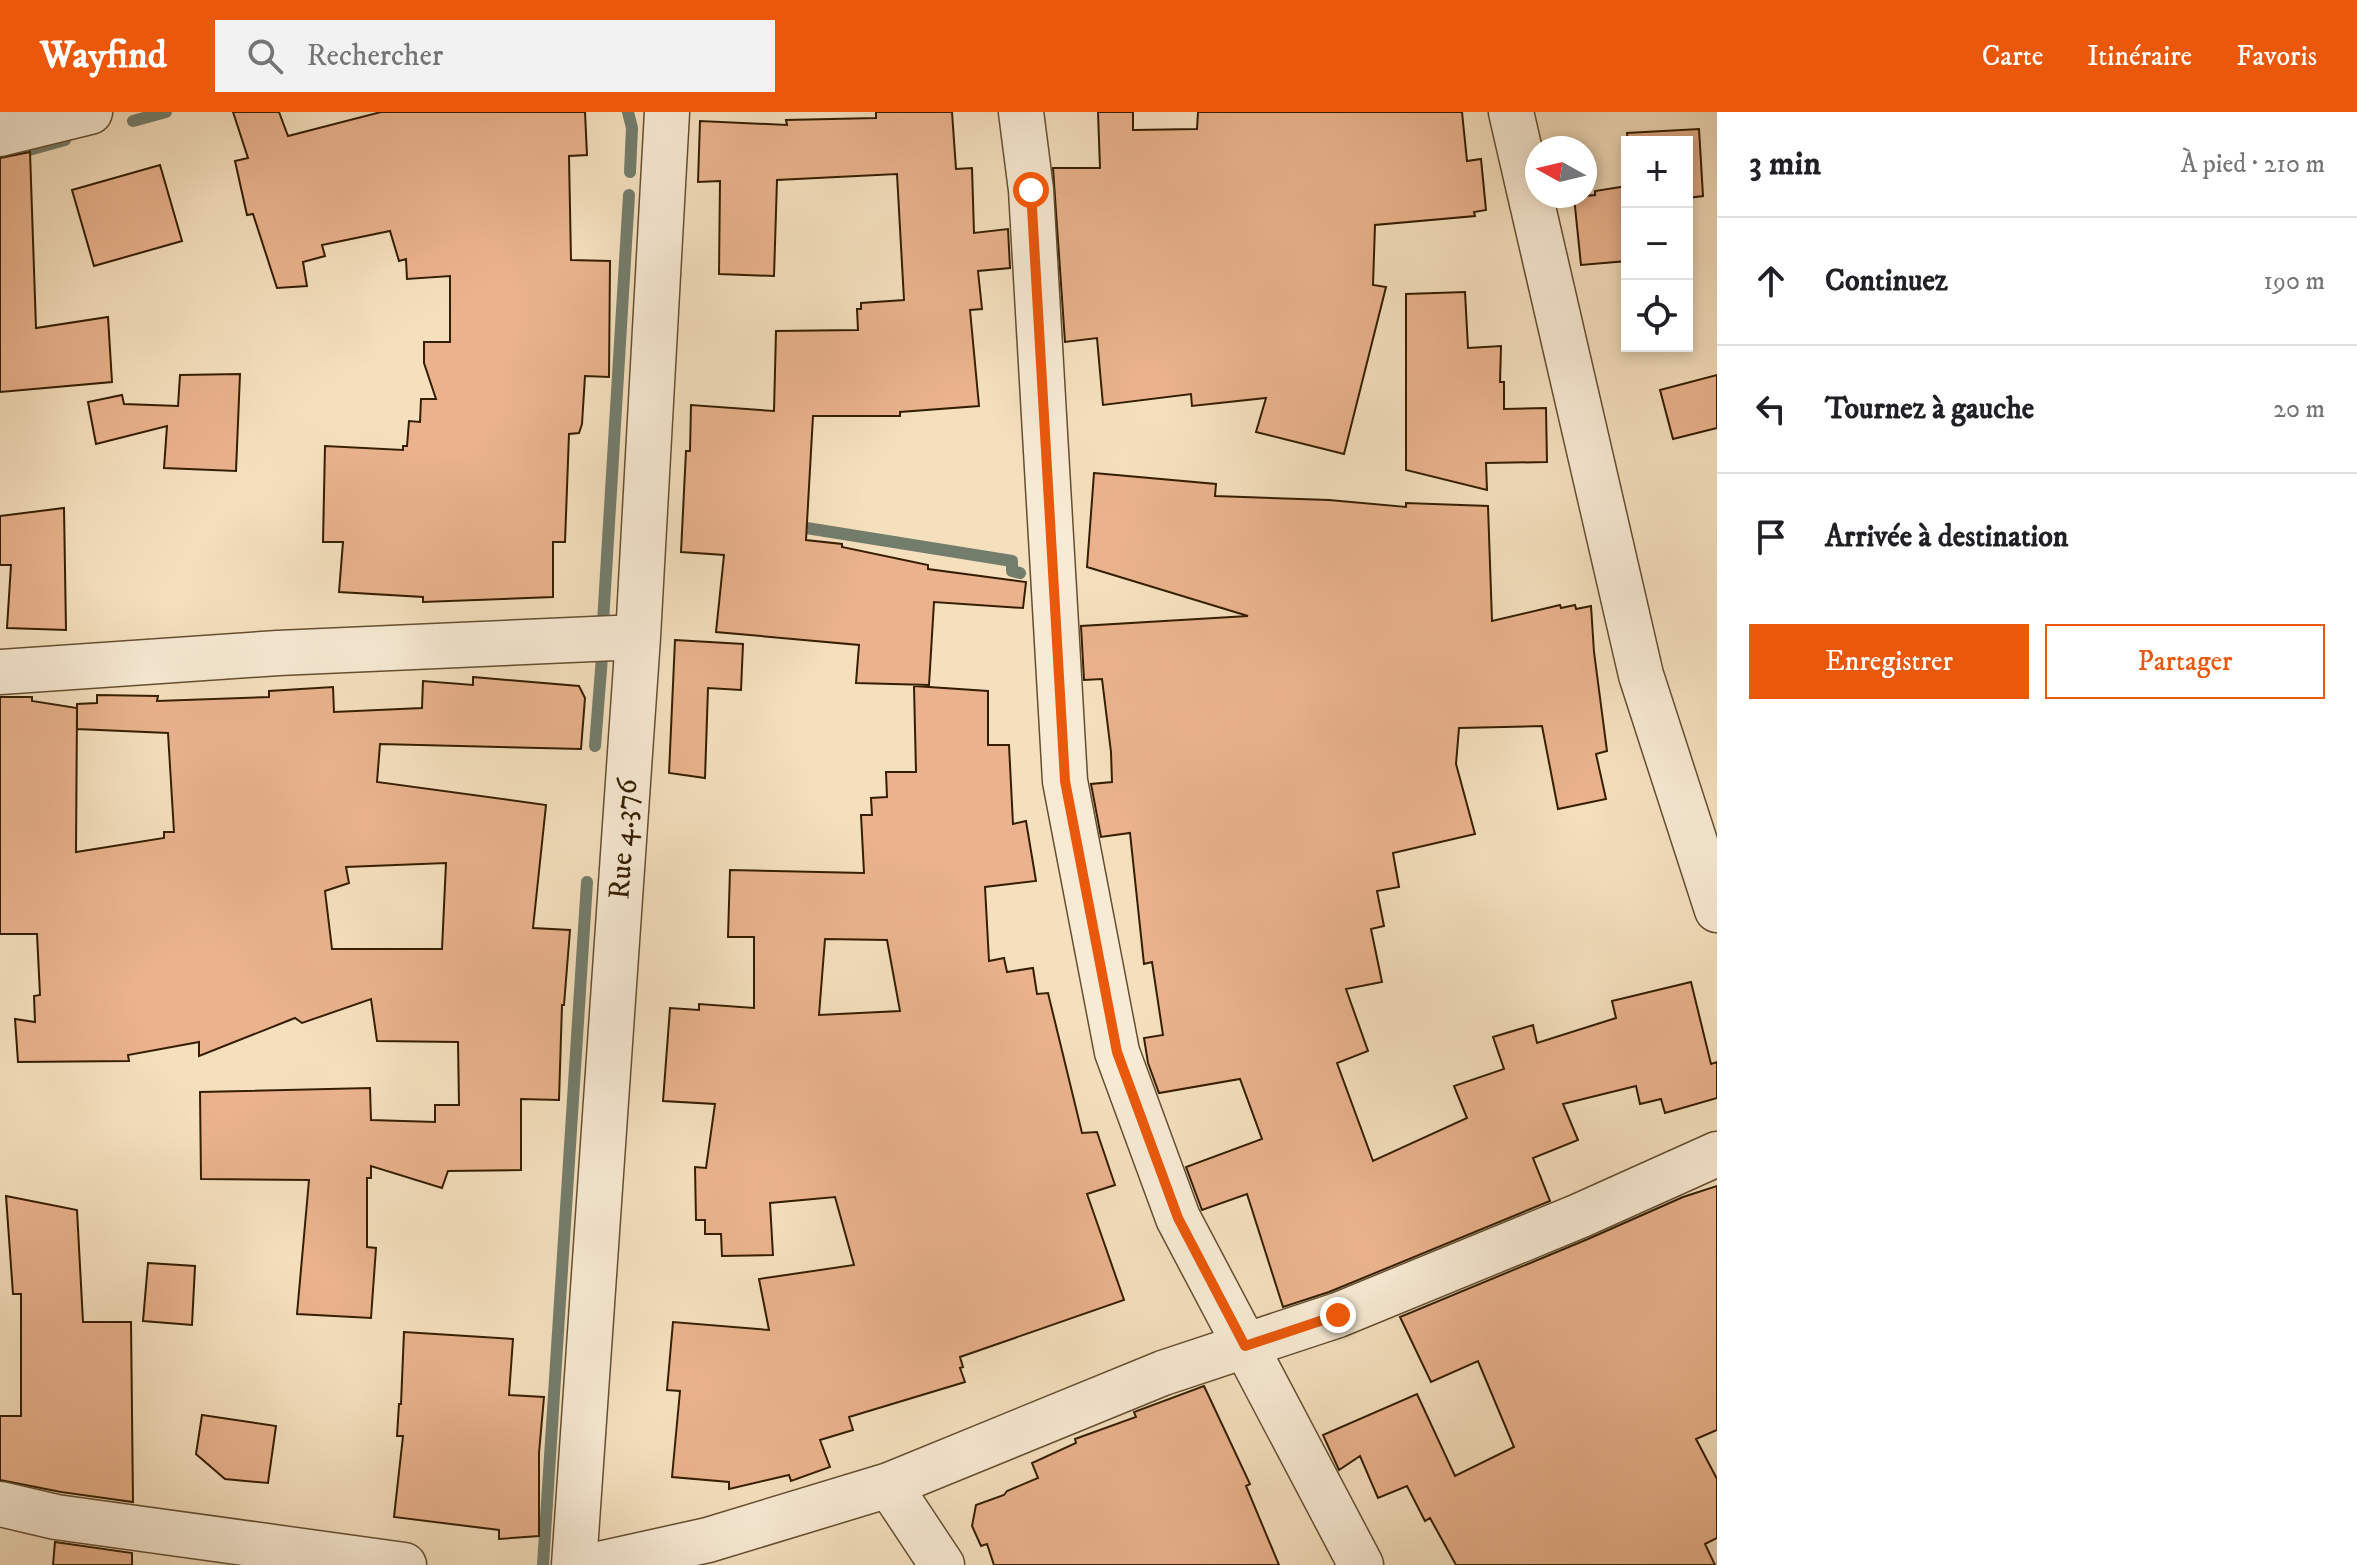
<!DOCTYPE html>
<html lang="fr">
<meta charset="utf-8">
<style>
:root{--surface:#fff;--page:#f2f2f2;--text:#202124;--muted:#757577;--line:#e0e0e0;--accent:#ea580c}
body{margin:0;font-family:"IM FELL DW Pica",serif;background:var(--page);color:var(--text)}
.controls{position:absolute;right:24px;top:24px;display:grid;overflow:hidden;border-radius:0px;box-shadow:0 4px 12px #0003}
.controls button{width:72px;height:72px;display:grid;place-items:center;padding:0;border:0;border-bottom:2px solid var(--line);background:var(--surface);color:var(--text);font:40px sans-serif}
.compass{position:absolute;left:1525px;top:24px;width:72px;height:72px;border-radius:50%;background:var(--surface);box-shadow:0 4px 12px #0003;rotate:278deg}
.stop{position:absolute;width:24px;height:24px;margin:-18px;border:6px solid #ea580c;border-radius:50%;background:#fff}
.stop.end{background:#ea580c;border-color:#fff;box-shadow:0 2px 8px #0008}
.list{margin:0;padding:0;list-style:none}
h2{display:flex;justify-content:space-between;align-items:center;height:104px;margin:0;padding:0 32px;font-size:34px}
h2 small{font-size:26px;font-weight:400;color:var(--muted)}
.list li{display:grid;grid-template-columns:52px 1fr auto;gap:24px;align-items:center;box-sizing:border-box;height:128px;padding:0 32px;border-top:2px solid var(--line)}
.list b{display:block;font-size:30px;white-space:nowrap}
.list em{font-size:26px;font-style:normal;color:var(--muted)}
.actions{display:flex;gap:16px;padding:24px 32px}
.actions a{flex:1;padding:18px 0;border:2px solid var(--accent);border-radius:0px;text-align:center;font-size:28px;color:var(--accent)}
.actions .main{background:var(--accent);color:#fff}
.icon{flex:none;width:44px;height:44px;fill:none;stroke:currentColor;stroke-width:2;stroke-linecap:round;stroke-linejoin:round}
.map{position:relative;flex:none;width:1717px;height:1453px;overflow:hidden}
header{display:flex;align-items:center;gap:48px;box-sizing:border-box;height:112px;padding:0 40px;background:var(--accent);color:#fff}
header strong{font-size:38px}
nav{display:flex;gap:44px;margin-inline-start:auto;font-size:28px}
.search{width:560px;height:72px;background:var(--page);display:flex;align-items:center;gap:20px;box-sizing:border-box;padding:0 28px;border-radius:0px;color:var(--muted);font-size:30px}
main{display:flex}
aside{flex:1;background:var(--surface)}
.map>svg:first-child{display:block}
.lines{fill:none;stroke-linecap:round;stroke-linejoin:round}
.stream{stroke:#737d6c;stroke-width:12}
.building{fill:#eab38d;stroke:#351e00;stroke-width:2;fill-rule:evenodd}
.minor-casing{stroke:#654e30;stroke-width:47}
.minor{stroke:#f8ebd5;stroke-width:44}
.route{stroke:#ea580c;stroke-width:10}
.labels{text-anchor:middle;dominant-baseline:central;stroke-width:8;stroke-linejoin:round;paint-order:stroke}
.street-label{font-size:30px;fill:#351e00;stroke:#f8ebd5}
</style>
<header>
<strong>Wayfind</strong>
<div class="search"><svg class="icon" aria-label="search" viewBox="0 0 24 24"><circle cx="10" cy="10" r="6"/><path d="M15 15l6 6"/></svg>Rechercher</div>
<nav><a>Carte</a><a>Itinéraire</a><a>Favoris</a></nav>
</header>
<main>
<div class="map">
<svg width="1717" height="1453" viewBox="0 0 1717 1453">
<rect width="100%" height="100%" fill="#f5e0be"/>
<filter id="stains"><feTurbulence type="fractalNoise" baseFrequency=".0025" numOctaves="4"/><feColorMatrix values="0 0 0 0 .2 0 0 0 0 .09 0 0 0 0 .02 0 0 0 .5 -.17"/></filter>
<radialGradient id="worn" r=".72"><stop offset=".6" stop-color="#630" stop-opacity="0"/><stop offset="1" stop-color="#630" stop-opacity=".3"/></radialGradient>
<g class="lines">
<path class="stream" d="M628,0L632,16L630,60
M133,9L166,0
M0,46L65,28
M794,414L1012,449V459L1020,461
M603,510L629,83
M595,634L602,545
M543,1453L587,770"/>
</g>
<path class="building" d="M233,0H279L288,24L381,0H585L587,43L569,44L571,148L610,149L609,265L585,264L582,312L579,321L569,322L565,430H553V485L423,490V485L339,480L343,430H323L325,334L403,338V334H407L409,309L420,310L421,287H436L424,251V230H450V164L407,167L406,147L399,149L390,119L322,133L325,144L303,150L307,174L277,176L253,102L247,103L235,49L248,46Z
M876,0H952L956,57L972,56L974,121L1008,117L1010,156L978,159L982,197L970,198L979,294L900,300V304H813L806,428L842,432V435L928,453V457L1026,470L1023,496L934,490L929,573L856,571L859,533L716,520L724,443L681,440L686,339H690L691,293L774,299L776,219L858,218L857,197H861V191L904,188L897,62L777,68L774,164L719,162L720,69L698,70L700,9L787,13L786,8L876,6Z
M1098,0H1133V18L1197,17L1198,0H1462L1467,49L1481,47L1486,98L1474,100L1475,104L1375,113L1373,173L1386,175L1344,342L1256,320L1266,286L1192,294L1191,282L1103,293L1097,226L1065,230L1053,56H1100Z
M1699,17L1703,84L1687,86V30H1628L1627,21Z
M30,40L36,216L108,205L112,270L0,280V46Z
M160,53L182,129L94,154L72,78Z
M1627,74V149L1581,153L1574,85L1595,83V79Z
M1465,180L1468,236L1501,234L1500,270H1504V297L1546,296L1547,350L1486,351L1487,378L1406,358V182Z
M240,262L236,359L164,356L167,314L96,332L88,290L122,283L124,292L178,294L180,263Z
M1717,263V316L1673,327L1660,278Z
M1094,361L1216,372L1215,384L1329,388L1406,395V391L1488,394L1492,509L1560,493L1561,496L1575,493L1576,497L1591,494L1594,540L1607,639L1596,642L1606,687L1558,697L1542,614L1459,616L1456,652L1475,722L1393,741L1399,775L1377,779L1384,814L1371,817L1382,870L1346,877L1368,939L1337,951L1373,1049L1467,1006L1454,974L1504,957L1493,925L1533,913L1537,931L1616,906L1612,889L1691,870L1711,952L1717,950V986L1665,1001L1661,987L1640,992L1636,974L1563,992L1578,1028L1533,1046L1550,1089L1329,1180L1283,1195L1247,1082L1202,1098L1186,1055L1262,1027L1240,967L1159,981L1148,951L1144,926L1163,923L1152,850L1144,852L1130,721L1101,725L1091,672L1112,670L1111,640L1102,567L1084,568L1081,514L1248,504L1087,455Z
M64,396L66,518L7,516L11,453H0V404Z
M675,528L743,532L741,578L708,576L705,666L669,661Z
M473,565L579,574L585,586L581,637L380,632L377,670L546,693L533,816L570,818L564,893H562L559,988L521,987V1058L448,1059L442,1076L371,1054V1066H367V1135L376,1136L371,1206L297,1202L309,1068L201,1067L200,980L370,976L371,1008L435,1010V993H459L458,930L377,929L371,887L302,911L295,906L199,944V930L128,943L129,949L18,950L15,907L35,910L34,884L40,883L37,822H0V585H32V589L77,596L76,740L164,726V720H174L168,621L77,617V592L97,591V583L158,584L157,589L269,585V579L333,575L334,600L422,596L423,569L473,573ZM446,751L442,837H332L325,779L349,771L346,755Z
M914,574L988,579V633H1009L1013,712L1026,709L1036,769L985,775L989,849L1004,846L1007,860L1033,856L1037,882L1048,881L1082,1021L1097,1020L1115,1073L1087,1082L1124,1188L960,1245L963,1255L960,1256L965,1270L849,1305L853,1318L820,1328L830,1355L791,1369L789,1363L729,1377V1370L672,1365L680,1279L667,1278L673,1210L769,1218L759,1167L854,1153L835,1085L770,1091L773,1143L722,1144L721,1122H705V1108H696L695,1055L706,1056L715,992L663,989L670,896L699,898V892L754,896V825H728L730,758L864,761L861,703H872L871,686L887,685L886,660H916ZM825,827L887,828L900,899L819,903Z
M1717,1074V1318L1696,1327L1717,1367V1426L1705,1432L1715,1453H1456L1430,1406L1425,1409L1407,1374L1378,1386L1360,1344L1339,1358L1323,1323L1417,1282L1455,1364L1514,1335L1478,1249L1431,1270L1400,1205L1588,1127L1683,1085Z
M6,1084L77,1098L83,1210H131L133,1390L61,1380L0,1368V1304H21V1182H13Z
M148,1151L195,1154L192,1213L143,1209Z
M404,1220L513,1227L509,1283L544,1285L539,1341V1424L499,1427V1418L394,1405L403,1324H397L399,1292H401Z
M1204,1274L1250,1372L1246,1374L1279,1453H994L987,1432L981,1434L972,1414L976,1393L1004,1383L1007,1379L1038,1366L1032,1351L1076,1331L1075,1327L1136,1305L1134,1300Z
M202,1303L276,1314L268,1371L225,1367L196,1342Z
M55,1430L132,1441V1453H53Z"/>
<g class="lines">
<g class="minor-casing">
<path id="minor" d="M1021,0L1031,78L1065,669L1117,940L1178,1106L1361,1453
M1511,0L1641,563L1717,798
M0,22L90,0
M0,560L278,541L638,525
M889,1373L942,1453
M0,1392L56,1405L404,1453
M574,1453L638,525L667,0
M595,1453L708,1428L889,1373L1163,1261L1338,1203L1579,1104L1717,1042"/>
</g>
<use href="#minor" class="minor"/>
</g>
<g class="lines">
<path class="route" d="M1031,78L1065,669L1117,940L1178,1106L1245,1234L1338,1203"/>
</g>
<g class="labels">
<g class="street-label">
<text transform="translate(624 727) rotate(-86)">Rue 4.376</text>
</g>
</g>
<rect width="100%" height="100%" filter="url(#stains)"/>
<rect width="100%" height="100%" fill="url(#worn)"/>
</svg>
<div class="controls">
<button>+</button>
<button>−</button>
<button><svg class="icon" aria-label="locate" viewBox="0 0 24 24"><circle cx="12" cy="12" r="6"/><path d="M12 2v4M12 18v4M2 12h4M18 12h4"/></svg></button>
</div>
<svg class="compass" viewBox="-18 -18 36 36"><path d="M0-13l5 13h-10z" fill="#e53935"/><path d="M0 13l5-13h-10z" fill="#757577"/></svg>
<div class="stop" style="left:1031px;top:78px"></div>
<div class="stop end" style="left:1338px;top:1203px"></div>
</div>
<aside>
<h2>3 min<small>À pied · 210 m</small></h2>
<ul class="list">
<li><svg class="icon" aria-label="ahead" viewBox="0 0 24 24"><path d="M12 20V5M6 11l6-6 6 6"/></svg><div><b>Continuez</b></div><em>190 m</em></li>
<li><svg class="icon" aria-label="left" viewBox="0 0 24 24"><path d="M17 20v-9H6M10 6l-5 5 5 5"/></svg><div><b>Tournez à gauche</b></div><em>20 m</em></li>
<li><svg class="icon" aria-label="arrive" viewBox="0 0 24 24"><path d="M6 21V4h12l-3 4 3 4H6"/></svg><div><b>Arrivée à destination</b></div></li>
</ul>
<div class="actions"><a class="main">Enregistrer</a><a>Partager</a></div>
</aside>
</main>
